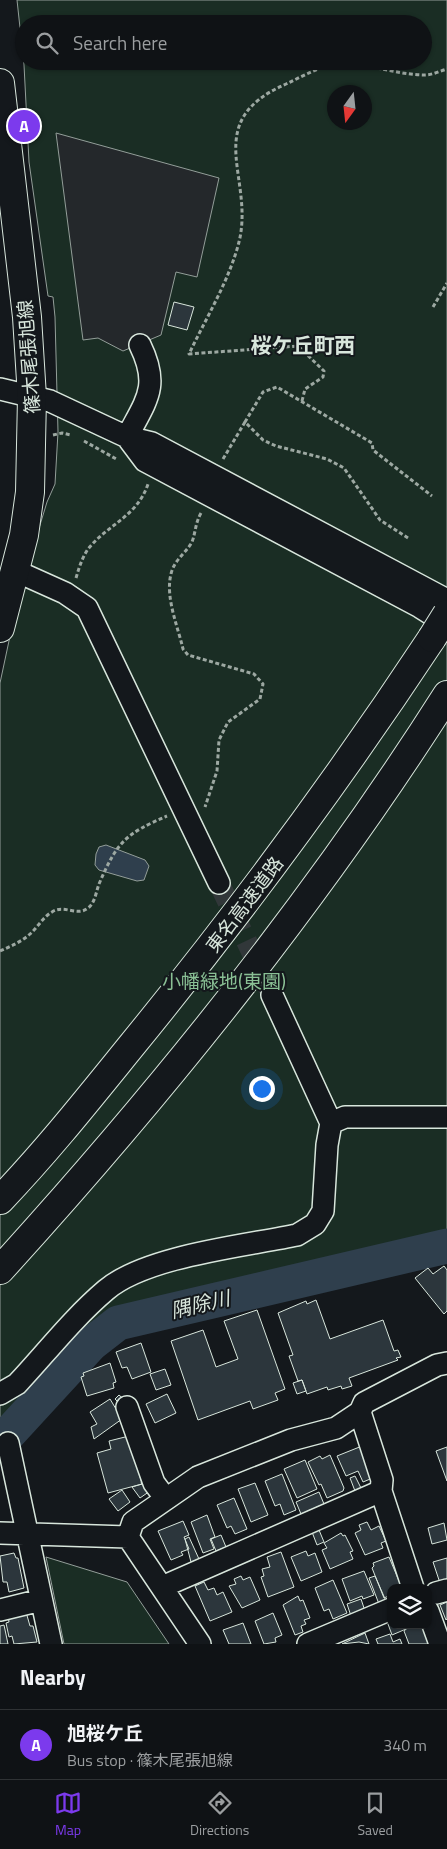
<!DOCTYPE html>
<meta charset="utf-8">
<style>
:root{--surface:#0f1215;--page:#1d2022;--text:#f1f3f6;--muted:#9b9ea0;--line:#2f3234;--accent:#7c3aed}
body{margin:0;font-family:"Titillium Web","Noto Sans JP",sans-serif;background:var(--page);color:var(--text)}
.controls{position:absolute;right:15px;bottom:15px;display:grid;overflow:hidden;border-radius:10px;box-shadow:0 1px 4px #0004}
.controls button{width:45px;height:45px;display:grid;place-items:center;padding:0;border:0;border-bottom:1px solid var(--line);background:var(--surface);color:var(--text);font:25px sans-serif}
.compass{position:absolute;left:327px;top:85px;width:45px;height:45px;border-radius:50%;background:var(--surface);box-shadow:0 1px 4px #0004;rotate:195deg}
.you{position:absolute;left:261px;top:1088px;width:18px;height:18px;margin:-12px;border:4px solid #fff;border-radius:50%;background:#1a73e8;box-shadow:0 0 0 8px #1a73e833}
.badge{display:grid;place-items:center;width:32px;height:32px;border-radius:50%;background:var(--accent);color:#fff;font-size:16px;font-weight:700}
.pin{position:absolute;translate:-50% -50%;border:2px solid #fff;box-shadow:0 1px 5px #0006}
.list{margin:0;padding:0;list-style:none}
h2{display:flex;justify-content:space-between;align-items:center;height:65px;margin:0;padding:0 20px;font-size:21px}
h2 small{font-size:16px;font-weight:400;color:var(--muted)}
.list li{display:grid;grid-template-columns:32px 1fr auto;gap:15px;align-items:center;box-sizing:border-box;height:70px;padding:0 20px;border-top:1px solid var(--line)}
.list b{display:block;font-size:19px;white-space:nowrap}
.list p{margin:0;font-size:16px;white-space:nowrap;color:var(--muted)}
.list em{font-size:16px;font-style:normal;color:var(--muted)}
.icon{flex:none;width:28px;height:28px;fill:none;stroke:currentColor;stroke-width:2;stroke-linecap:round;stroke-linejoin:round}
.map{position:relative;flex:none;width:447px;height:1644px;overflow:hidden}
.search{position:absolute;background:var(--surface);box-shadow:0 1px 4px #0004;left:15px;right:15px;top:15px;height:55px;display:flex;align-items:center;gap:12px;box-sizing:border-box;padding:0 18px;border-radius:28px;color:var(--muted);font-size:19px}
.sheet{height:135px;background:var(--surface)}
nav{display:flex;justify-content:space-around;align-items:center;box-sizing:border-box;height:70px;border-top:1px solid var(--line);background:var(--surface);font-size:14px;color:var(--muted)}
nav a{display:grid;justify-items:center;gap:2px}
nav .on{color:var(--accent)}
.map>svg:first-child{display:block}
.green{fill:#1a2d24;stroke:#939e99;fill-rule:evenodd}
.parking{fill:#24282b;stroke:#939e99}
.water{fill:#2f3f4d;stroke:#939e99}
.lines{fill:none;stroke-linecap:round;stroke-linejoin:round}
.river{stroke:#2f3f4d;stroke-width:35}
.building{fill:#2c363c;stroke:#d8e6dc}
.minor-tunnel{stroke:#313739;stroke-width:21;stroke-dasharray:21 11;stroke-linecap:butt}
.minor-casing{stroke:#d8e6dc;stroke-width:24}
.major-casing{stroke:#d8e6dc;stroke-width:30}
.highway-casing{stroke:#d8e6dc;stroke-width:30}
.path{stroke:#9da8a2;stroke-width:3;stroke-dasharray:4 2.5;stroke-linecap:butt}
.minor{stroke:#14181c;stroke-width:21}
.major{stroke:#14181c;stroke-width:28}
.highway{stroke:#14181c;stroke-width:28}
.highway-bridge-casing{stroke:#d8e6dc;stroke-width:30;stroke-linecap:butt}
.highway-bridge{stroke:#14181c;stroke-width:28}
.labels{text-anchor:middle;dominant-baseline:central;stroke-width:4;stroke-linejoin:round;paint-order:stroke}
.street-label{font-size:19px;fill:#d8e6dc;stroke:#14181c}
.park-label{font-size:19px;fill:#8ac095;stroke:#14181c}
.water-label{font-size:20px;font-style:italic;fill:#d8e6dc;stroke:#14181c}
.quarter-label{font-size:21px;font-weight:bold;fill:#d8e6dc;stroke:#14181c}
</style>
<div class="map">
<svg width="447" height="1644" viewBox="0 0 447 1644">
<rect width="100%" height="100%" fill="#14181c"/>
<path class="green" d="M17,0H447V1252L92,1333L0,1431V683L19,594L47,502L55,484L58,432L55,317L53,297L48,296L29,162L24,65ZM24,24H423V61H24ZM334,92H364V122H334Z
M46,1557L127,1582L169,1644H64Z"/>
<path class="parking" d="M56,133L219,178L197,277L176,272L161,335L123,351L98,338L83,340Z"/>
<path class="water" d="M106,845L145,860L149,866L144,880L137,881L99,870L95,865L96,854L99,847Z"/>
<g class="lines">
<path class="river" d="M0,1443L91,1344L118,1323L447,1246"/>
</g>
<path class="building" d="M174,302L194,307L187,330L168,325Z
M444,1266L447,1270V1311L444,1314L415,1278L428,1268L433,1274Z
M316,1300L330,1339L383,1320L394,1351L398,1350L401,1357L396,1358L398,1360L349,1378L352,1386L342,1389L341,1386L328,1390L327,1387L307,1394L302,1380L298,1381L289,1356L293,1355L278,1313L306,1301L307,1304Z
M257,1310L285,1389L275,1393L278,1400L253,1409L250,1401L198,1420L171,1341L203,1330L216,1367L238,1359L224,1321Z
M141,1343L151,1372L132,1379L127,1367L122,1368L116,1352Z
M110,1363L116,1382L113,1383L114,1388L87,1396L81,1377L84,1376L83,1373Z
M165,1369L171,1385L156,1390L150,1374Z
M302,1380L306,1391L297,1394L293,1383Z
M167,1394L176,1413L155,1423L146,1404Z
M119,1395L127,1402L123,1407L115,1399Z
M110,1399L122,1419L94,1439L91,1427L97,1424L90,1412Z
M129,1436L142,1484L108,1493L97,1453L111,1449L109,1441Z
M362,1446L375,1477L363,1482L358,1471L346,1476L337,1456Z
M447,1447V1481L436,1451Z
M330,1455L344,1488L343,1491L327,1498L321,1484L319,1485L308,1462L320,1456L322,1459Z
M305,1460L317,1489L297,1498L284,1469Z
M282,1474L296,1510L284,1515L280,1504L275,1506L265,1481Z
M355,1476L361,1488L355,1491L350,1478Z
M145,1479L150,1491L140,1498L132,1487L142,1484L141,1482Z
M255,1483L268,1515L251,1522L238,1489Z
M122,1490L130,1502L118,1511L109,1499Z
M319,1492L324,1504L301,1514L296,1502Z
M234,1498L247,1529L235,1534L231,1526L227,1528L217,1505Z
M207,1515L215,1537L210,1539L214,1549L203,1553L191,1522Z
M183,1521L189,1535L184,1537L189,1549L181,1552L183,1555L171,1560L158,1531Z
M367,1522L371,1530L379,1526L386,1541L381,1543L383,1548L365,1555L355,1533L361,1530L359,1525Z
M444,1523L447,1540L432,1544L428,1528Z
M319,1530L324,1542L317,1545L312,1532Z
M341,1533L343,1536L345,1535L353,1551L350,1552L353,1559L330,1569L322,1550L327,1548L324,1543Z
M221,1535L226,1547L216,1551L211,1539Z
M189,1537L199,1559L191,1562L185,1539Z
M306,1551L308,1556L315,1553L322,1572L301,1581L291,1557Z
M281,1552L294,1587L268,1597L261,1577L264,1576L262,1569L270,1567L267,1557Z
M14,1553L16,1558H18L24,1588L9,1592L7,1582H3L0,1556Z
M389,1557L402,1588H391V1595L384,1598L372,1568L374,1566L373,1563Z
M447,1558V1581L440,1583L433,1562Z
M364,1571L374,1595L363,1599L362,1596L350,1601L342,1579Z
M241,1576L243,1580L250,1577L260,1600L242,1608L229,1586L236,1584L234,1579Z
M375,1576L386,1601L379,1604L369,1578Z
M333,1580L347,1613L333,1619L329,1609L324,1611L315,1588Z
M204,1582L208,1590L214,1588L217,1595L223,1592L232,1612L210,1621L195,1586Z
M298,1596L300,1601L303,1600L310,1618L304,1620L306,1624L301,1626L303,1632L295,1635L283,1605Z
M361,1599L365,1611L351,1616L347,1604Z
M447,1602V1619L446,1620L440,1605Z
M26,1612L30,1626H33L37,1642L14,1644L12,1636L9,1637L6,1623L9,1622L8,1616Z
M273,1613L282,1635L275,1638L276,1642L264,1644L255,1621Z
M243,1623L251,1644H229L223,1630Z
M391,1623V1625H404L406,1629L392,1635L388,1624Z
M4,1625L8,1644H0V1626Z
M411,1625H425L432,1644H409L404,1631Z
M365,1633L369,1644L359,1642L342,1644Z
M390,1634L393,1642L400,1639L402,1644H378L376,1639Z"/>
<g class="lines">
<path class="minor-tunnel" d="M219,883L272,995"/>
<g class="minor-casing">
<path id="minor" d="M0,389L50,401L127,437C147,399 160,386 140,345
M127,437L145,461L420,607L447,624
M127,437L152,443L447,600
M16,571L65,593L87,608L219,883
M331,1123L345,1117H447
M0,1394L17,1384C46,1353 73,1318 106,1290C146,1256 244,1246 297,1235L315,1224L323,1211L327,1145L331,1123L272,995
M127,1407L154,1483L166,1499
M360,1412L382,1480L381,1491
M8,1443L51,1644
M0,1533L128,1537
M128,1537L133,1522L198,1477L291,1440L336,1428L360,1412L364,1403L437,1365L447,1363
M128,1537L200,1644
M162,1587L381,1491L413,1588
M436,1593L447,1590
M0,1610L41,1600
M428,1611L440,1644
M308,1644L391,1609"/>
</g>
<g class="major-casing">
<path id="major" d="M0,83L27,317L32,397L30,492L24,535L0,628"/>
</g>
<g class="highway-casing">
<path id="highway" d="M0,1200C47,1151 89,1098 132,1045C239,914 339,779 432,638
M0,1270C162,1092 318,898 447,695"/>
</g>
<path class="path" d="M433,307L447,283
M302,401L305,389L323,377L324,371L298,346L189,354C206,318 229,281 239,242C255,177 199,122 286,84C299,78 313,70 327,66C359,59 393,75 425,75C432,75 440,71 447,69
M53,435L62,433L71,435
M84,441L118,460
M223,459L245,422
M201,513C195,524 196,531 192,542C186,553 174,560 171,574C165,597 178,627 183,649L188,655L254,674L263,684L260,699L228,722L219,740L217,771L205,807
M408,538L380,520L344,468L327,459L276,446L263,440L245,422L263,392L277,387L372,443L373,450L432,496
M76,578C79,568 82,558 88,549C108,524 137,517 148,484
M0,951C11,946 21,942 30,934C38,927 43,917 52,912C64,904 77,917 88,908C95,903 96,892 99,884C117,842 125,834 167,816"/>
<use href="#minor" class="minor"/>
<use href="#major" class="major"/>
<use href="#highway" class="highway"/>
<g class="highway-bridge-casing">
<path id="highway-bridge" d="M432,638L447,614"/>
</g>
<use href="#highway-bridge" class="highway-bridge"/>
</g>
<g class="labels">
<g class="street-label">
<text transform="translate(28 357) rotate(-94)">篠木尾張旭線</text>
<text transform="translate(244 904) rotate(-53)">東名高速道路</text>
</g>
<g class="park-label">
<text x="224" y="980">小幡緑地(東園)</text>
</g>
<g class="water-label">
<text transform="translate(200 1304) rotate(-13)">隅除川</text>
</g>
<g class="quarter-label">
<text x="303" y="345">桜ケ丘町西</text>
</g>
</g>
</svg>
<div class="controls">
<button><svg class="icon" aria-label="layers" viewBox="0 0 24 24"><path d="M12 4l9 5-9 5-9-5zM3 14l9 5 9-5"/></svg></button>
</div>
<svg class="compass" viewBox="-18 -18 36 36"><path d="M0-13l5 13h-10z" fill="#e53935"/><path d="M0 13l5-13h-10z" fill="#9b9ea0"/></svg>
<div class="you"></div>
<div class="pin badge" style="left:24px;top:126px">A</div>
<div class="search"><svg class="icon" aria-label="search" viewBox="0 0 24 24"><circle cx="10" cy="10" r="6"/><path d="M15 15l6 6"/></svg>Search here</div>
</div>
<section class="sheet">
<h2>Nearby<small></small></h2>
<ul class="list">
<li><span class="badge">A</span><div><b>旭桜ケ丘</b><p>Bus stop · 篠木尾張旭線</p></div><em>340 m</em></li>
</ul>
</section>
<nav>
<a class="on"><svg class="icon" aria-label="map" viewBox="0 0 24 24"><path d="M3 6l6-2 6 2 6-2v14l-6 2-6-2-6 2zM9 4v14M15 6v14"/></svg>Map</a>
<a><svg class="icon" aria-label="directions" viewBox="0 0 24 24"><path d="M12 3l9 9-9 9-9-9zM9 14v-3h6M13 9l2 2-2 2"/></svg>Directions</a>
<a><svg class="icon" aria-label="saved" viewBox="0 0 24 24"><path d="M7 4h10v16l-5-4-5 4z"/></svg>Saved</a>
</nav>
